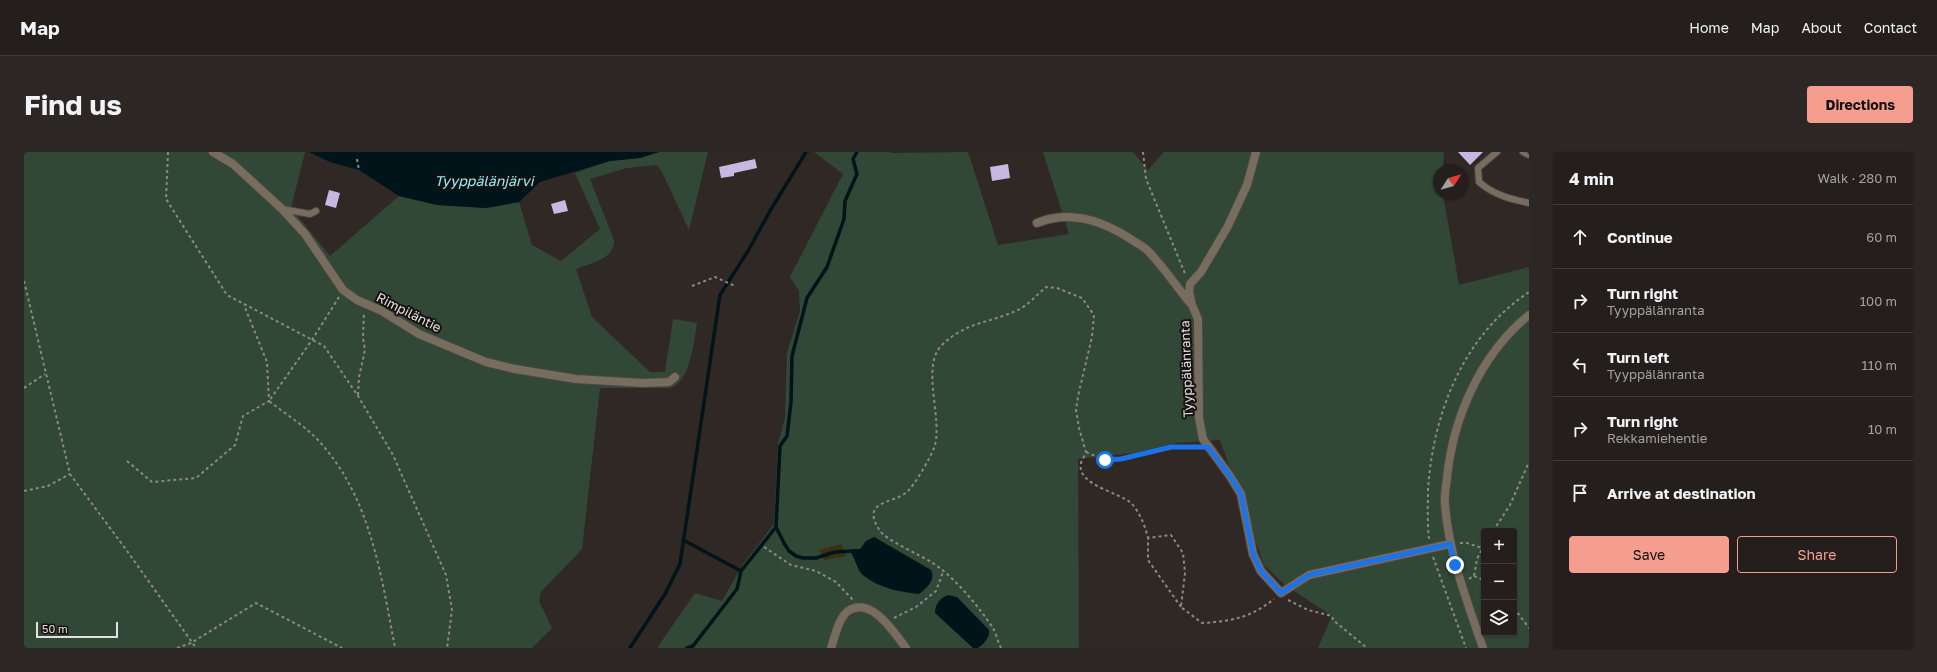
<!DOCTYPE html>
<meta charset="utf-8">
<style>
:root{--surface:#241e1c;--page:#2c2725;--text:#f1f3f6;--muted:#a3a2a3;--line:#413c3b;--accent:#f59d8f}
body{margin:0;font-family:"Golos Text",sans-serif;background:var(--page);color:var(--text)}
.controls{position:absolute;right:12px;bottom:12px;display:grid;overflow:hidden;border-radius:4px;box-shadow:0 1px 3px #0004}
.controls button{width:36px;height:36px;display:grid;place-items:center;padding:0;border:0;border-bottom:1px solid var(--line);background:var(--surface);color:var(--text);font:20px sans-serif}
.compass{position:absolute;left:1409px;top:12px;width:36px;height:36px;border-radius:50%;background:var(--surface);box-shadow:0 1px 3px #0004;rotate:54deg}
.scale{position:absolute;left:12px;bottom:10px;width:82px;box-sizing:border-box;padding-left:4px;border:2px solid #e5e0de;border-top:0;font-size:11px;line-height:14px;white-space:nowrap;color:#e5e0de;-webkit-text-stroke:3px #151210;paint-order:stroke}
.stop{position:absolute;width:12px;height:12px;margin:-9px;border:3px solid #1a73e8;border-radius:50%;background:#fff}
.stop.end{background:#1a73e8;border-color:#fff;box-shadow:0 1px 4px #0008}
.list{margin:0;padding:0;list-style:none}
h2{display:flex;justify-content:space-between;align-items:center;height:52px;margin:0;padding:0 16px;font-size:17px}
h2 small{font-size:13px;font-weight:400;color:var(--muted)}
.list li{display:grid;grid-template-columns:26px 1fr auto;gap:12px;align-items:center;box-sizing:border-box;height:64px;padding:0 16px;border-top:1px solid var(--line)}
.list b{display:block;font-size:15px;white-space:nowrap}
.list p{margin:0;font-size:13px;white-space:nowrap;color:var(--muted)}
.list em{font-size:13px;font-style:normal;color:var(--muted)}
.actions{display:flex;gap:8px;padding:12px 16px}
.actions a{flex:1;padding:9px 0;border:1px solid var(--accent);border-radius:4px;text-align:center;font-size:14px;color:var(--accent)}
.actions .main{background:var(--accent);color:#111}
.icon{flex:none;width:22px;height:22px;fill:none;stroke:currentColor;stroke-width:2;stroke-linecap:round;stroke-linejoin:round}
.map{position:relative;flex:none;width:1505px;height:496px;overflow:hidden;border-radius:4px}
header{display:flex;align-items:center;gap:24px;box-sizing:border-box;height:56px;padding:0 20px;background:var(--surface);border-bottom:1px solid var(--line)}
header strong{font-size:19px}
nav{display:flex;gap:22px;margin-inline-start:auto;font-size:14px}
.intro{display:flex;align-items:center;justify-content:space-between;box-sizing:border-box;height:96px;padding:0 24px}
h1{margin:0;font-size:28px}
.button{padding:10px 18px;border-radius:4px;background:var(--accent);color:#111;font-size:14px;font-weight:700}
main{display:flex;gap:24px;padding:0 24px}
aside{flex:1;background:var(--surface);border-radius:4px;box-shadow:0 1px 3px #0004}
.map>svg:first-child{display:block}
.green{fill:#324836;fill-rule:evenodd}
.sand{fill:#3a3111}
.water{fill:#001419}
.lines{fill:none;stroke-linecap:round;stroke-linejoin:round}
.stream{stroke:#001419;stroke-width:3.5}
.building{fill:#c6b8e0}
.service-casing{stroke:#4d4543;stroke-width:8}
.minor-casing{stroke:#4d4543;stroke-width:10}
.path{stroke:#8e8885;stroke-width:2;stroke-dasharray:3 3;stroke-linecap:butt}
.service{stroke:#776d5e;stroke-width:6}
.minor{stroke:#776d5e;stroke-width:8}
.route{stroke:#1a73e8;stroke-width:5}
.labels{text-anchor:middle;dominant-baseline:central;stroke-width:4;stroke-linejoin:round;paint-order:stroke}
.street-label{font-size:13px;fill:#e5e0de;stroke:#151210}
.water-label{font-size:14px;font-style:italic;fill:#95edfe;stroke:#151210}
</style>
<header>
<strong>Map</strong>
<nav><a>Home</a><a>Map</a><a>About</a><a>Contact</a></nav>
</header>
<div class="intro"><h1>Find us</h1><a class="button">Directions</a></div>
<main>
<div class="map">
<svg width="1505" height="496" viewBox="0 0 1505 496">
<rect width="100%" height="100%" fill="#302825"/>
<path class="green" d="M0,0H281L267,56L306,104L375,44L413,53L462,56L495,50L508,93L537,109L576,77L551,21L586,9L616,6L635,0H684L665,78L637,18L632,13L603,16L566,27L590,88C591,107 567,111 552,117L568,165L626,220H641L649,167L673,171C670,189 666,231 646,236H576L558,397L517,440L515,449L528,476L508,496H0Z
M790,0H865L867,1L944,0L974,93L1045,82L1019,0H1109L1124,18L1140,0H1420L1419,18H1415V42H1419L1435,133L1505,115V496H1294L1308,464L1261,433L1240,413L1196,288L1152,291L1110,301L1054,307L1055,496H954L962,490L949,496H951H633L671,441L698,449L719,412L750,372L754,292L761,266L763,201L776,159L775,139L766,125L819,22ZM1460,379H1490V481H1460ZM850,385L907,418L895,442L870,438L838,423L831,407L842,389Z"/>
<path class="sand" d="M817,392L823,404L800,408L795,398Z"/>
<path class="water" d="M285,0H635L616,6L586,9L516,30L495,50L462,56L413,53L375,44L335,18L306,10Z
M850,385L907,418C912,428 903,436 895,442C877,440 854,436 839,423C833,418 832,408 827,401L829,397H836L842,389Z
M924,443L933,445L965,478C966,486 960,491 954,496H949L911,461C911,452 916,446 924,443Z"/>
<g class="lines">
<path class="stream" d="M659,388L717,419L752,375
M828,399L811,400L792,406H779L772,404L765,399L760,391L752,375L756,294L763,284L767,250L768,204L783,146L803,115L820,67L821,49L833,22L829,7L833,0
M606,496L641,442L656,412L696,143L724,99L746,59L782,0
M663,496L669,494L713,437L717,419"/>
</g>
<path class="building" d="M1434,0H1459L1446,13Z
M731,7L733,16L710,21V24L697,26L695,15Z
M984,12L986,26L968,29L966,15Z
M305,38L316,41L312,56L301,53Z
M541,48L544,59L530,62L527,52Z"/>
<g class="lines">
<g class="service-casing">
<path id="service" d="M1473,0L1454,16L1455,30C1470,43 1486,47 1505,51
M1499,0L1505,3
M258,57L286,62L292,59"/>
</g>
<g class="minor-casing">
<path id="minor" d="M189,0L209,12L258,57L281,82L319,138L333,148L358,159L395,182L462,210L491,217L552,227L619,231L645,230L651,225
M1232,0L1223,33L1204,74L1177,120L1166,132L1165,140L1168,153L1174,167L1175,266L1179,287L1206,324L1217,342L1229,402L1237,419L1257,441L1285,423L1426,392
M1013,71C1047,57 1082,70 1111,90C1116,93 1122,96 1126,101C1140,116 1153,135 1166,151
M807,496C811,485 814,467 824,459C847,443 871,482 882,496
M1459,496C1443,449 1425,403 1421,353C1420,344 1422,335 1423,326C1429,265 1457,202 1505,163"/>
</g>
<path class="path" d="M144,0L142,47L203,143L300,194L334,244L369,303L422,423L428,458L423,496
M1119,0L1122,27L1162,124
M333,7L335,18
M0,129L46,322L106,403L172,496
M668,134L691,125L711,134
M315,145L288,188L245,249C260,261 278,272 291,285C346,341 357,422 371,496
M0,236L21,222
M334,243L335,225L341,198L339,186L340,160
M1062,300L1081,308L1097,307L1147,295H1174
M103,309L128,330L172,326L211,293L219,264L245,249L243,210L220,153
M0,339L24,334L46,322
M1469,379L1486,353L1505,310
M1405,387C1403,371 1404,354 1404,338C1409,261 1439,184 1505,140
M1436,391H1443L1458,396
M740,395L767,413L792,419L812,430L829,448
M1409,405L1442,496
M1450,424L1460,428
M1445,427L1450,424L1453,407L1460,393
M1264,448L1284,458L1308,464L1309,468L1343,496
M1157,455L1124,408V386L1147,383L1159,401L1161,421L1157,455L1178,471C1208,469 1226,466 1250,447
M1490,456L1505,476
M870,466L892,455L912,439L919,420
M153,496L167,491L232,451L318,496
M977,496C974,490 972,482 969,476C955,455 929,423 907,410C896,403 862,388 856,379C836,348 867,353 883,340C892,331 905,308 910,296C920,269 896,214 918,193C941,170 966,171 994,158C1004,153 1014,142 1022,135L1033,136L1058,146L1070,163L1068,185L1054,244L1052,258L1055,276L1062,300C1061,304 1057,308 1057,312C1052,333 1098,341 1108,352C1116,361 1121,374 1124,386"/>
<use href="#service" class="service"/>
<use href="#minor" class="minor"/>
</g>
<g class="lines">
<path class="route" d="M1081,308L1097,307L1147,295H1184L1206,324L1217,342L1229,402L1237,419L1257,441L1285,423L1426,392L1431,413"/>
</g>
<g class="labels">
<g class="street-label">
<text transform="translate(385 160) rotate(27)">Rimpiläntie</text>
<text transform="translate(1162 217) rotate(-92)">Tyyppälänranta</text>
</g>
<g class="water-label">
<text x="460" y="28">Tyyppälänjärvi</text>
</g>
</g>
</svg>
<div class="controls">
<button>+</button>
<button>−</button>
<button><svg class="icon" aria-label="layers" viewBox="0 0 24 24"><path d="M12 4l9 5-9 5-9-5zM3 14l9 5 9-5"/></svg></button>
</div>
<svg class="compass" viewBox="-18 -18 36 36"><path d="M0-13l5 13h-10z" fill="#e53935"/><path d="M0 13l5-13h-10z" fill="#a3a2a3"/></svg>
<div class="scale">50 m</div>
<div class="stop" style="left:1081px;top:308px"></div>
<div class="stop end" style="left:1431px;top:413px"></div>
</div>
<aside>
<h2>4 min<small>Walk · 280 m</small></h2>
<ul class="list">
<li><svg class="icon" aria-label="ahead" viewBox="0 0 24 24"><path d="M12 20V5M6 11l6-6 6 6"/></svg><div><b>Continue</b></div><em>60 m</em></li>
<li><svg class="icon" aria-label="right" viewBox="0 0 24 24"><path d="M7 20v-9h11M14 6l5 5-5 5"/></svg><div><b>Turn right</b><p>Tyyppälänranta</p></div><em>100 m</em></li>
<li><svg class="icon" aria-label="left" viewBox="0 0 24 24"><path d="M17 20v-9H6M10 6l-5 5 5 5"/></svg><div><b>Turn left</b><p>Tyyppälänranta</p></div><em>110 m</em></li>
<li><svg class="icon" aria-label="right" viewBox="0 0 24 24"><path d="M7 20v-9h11M14 6l5 5-5 5"/></svg><div><b>Turn right</b><p>Rekkamiehentie</p></div><em>10 m</em></li>
<li><svg class="icon" aria-label="arrive" viewBox="0 0 24 24"><path d="M6 21V4h12l-3 4 3 4H6"/></svg><div><b>Arrive at destination</b></div></li>
</ul>
<div class="actions"><a class="main">Save</a><a>Share</a></div>
</aside>
</main>
